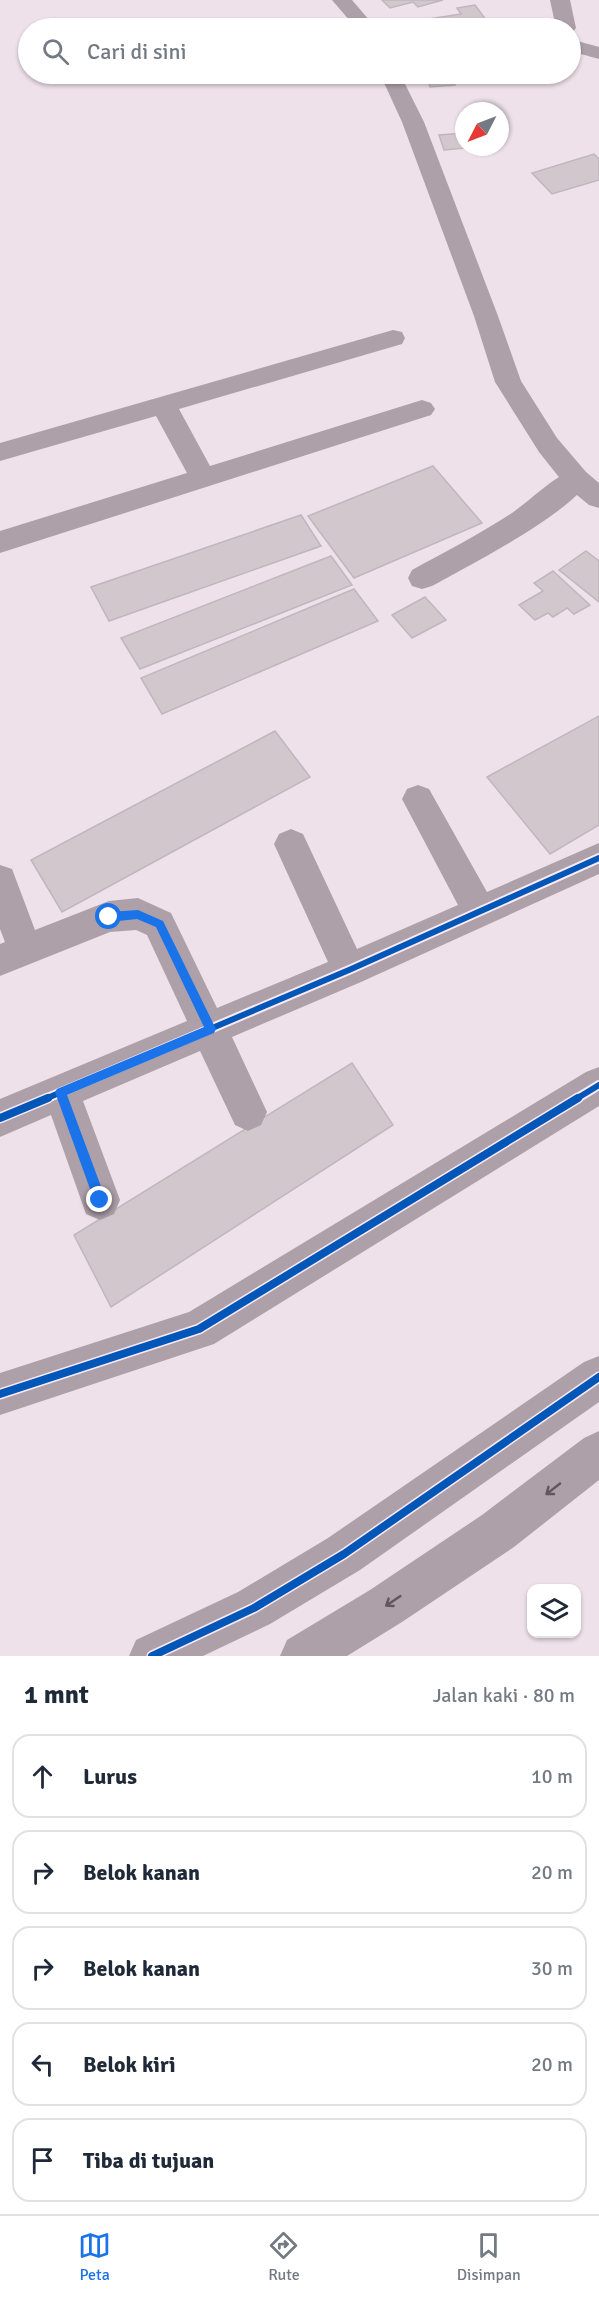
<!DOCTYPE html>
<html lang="id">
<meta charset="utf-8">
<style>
:root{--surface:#fff;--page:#f6f6f7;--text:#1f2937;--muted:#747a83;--line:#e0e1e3;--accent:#1a73e8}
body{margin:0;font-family:Signika,sans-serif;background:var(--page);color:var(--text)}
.controls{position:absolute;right:18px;bottom:18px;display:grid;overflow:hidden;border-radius:12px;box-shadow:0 2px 4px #0004}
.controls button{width:54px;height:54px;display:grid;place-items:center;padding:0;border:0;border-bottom:2px solid var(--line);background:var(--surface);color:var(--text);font:30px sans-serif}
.compass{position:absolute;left:455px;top:102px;width:54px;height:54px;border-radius:50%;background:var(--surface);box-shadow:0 2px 4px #0004;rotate:228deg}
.stop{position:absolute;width:18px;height:18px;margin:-14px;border:4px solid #1a73e8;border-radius:50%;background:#fff}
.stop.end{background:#1a73e8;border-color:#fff;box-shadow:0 2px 6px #0008}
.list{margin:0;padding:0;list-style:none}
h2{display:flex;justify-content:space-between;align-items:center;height:78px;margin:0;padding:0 24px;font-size:26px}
h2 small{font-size:20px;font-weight:400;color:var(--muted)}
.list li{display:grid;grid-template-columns:39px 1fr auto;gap:18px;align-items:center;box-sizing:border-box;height:84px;margin:0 12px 12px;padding:0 12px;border:2px solid var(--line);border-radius:18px}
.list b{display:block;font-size:22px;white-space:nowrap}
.list em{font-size:20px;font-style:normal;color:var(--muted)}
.icon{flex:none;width:33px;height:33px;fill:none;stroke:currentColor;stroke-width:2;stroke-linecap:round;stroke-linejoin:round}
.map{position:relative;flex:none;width:599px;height:1656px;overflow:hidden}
.search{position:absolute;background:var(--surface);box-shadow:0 2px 4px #0004;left:18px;right:18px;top:18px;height:66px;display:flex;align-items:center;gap:15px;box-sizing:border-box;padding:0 21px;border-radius:33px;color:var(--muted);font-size:22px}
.sheet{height:558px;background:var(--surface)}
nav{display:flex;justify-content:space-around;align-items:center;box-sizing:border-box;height:84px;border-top:2px solid var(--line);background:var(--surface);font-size:16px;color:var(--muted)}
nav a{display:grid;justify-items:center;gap:3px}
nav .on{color:var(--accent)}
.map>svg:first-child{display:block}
.building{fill:#d1c7cd;stroke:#c0b6bd;stroke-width:1.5}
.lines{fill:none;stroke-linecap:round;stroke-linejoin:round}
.minor{fill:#ada0a9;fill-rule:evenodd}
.tertiary{fill:#ada0a9;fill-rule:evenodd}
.cycleway-far1-casing{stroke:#feeaf7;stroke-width:10}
.cycleway-casing{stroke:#feeaf7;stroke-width:11}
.cycleway-far1{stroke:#0057b8;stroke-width:6}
.cycleway{stroke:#0057b8;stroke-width:8}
.oneway{stroke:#60565d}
.route{fill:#1a73e8}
</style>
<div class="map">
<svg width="599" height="1656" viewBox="0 0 599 1656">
<rect width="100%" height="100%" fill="#eee1ea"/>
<path class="building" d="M382,0H443L418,7L413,2L390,8Z
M475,5L492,28H428L422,20L461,14L457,8Z
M426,74H451L455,85L430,87Z
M464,133V147H477L444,150L439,135Z
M594,154L599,159V180L552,194L532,173Z
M433,466L482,523L354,578L308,516Z
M301,515L321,546L109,621L91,587Z
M586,551L599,561V602L559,570Z
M331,556L352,585L140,669L121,638Z
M553,571L590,605L574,614L567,608L553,617L548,613L535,620L519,605L543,591L534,583Z
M354,589L378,621L162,714L141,678Z
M425,597L446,620L412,638L392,615Z
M599,716V825L550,854L487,777Z
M275,731L310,777L62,912L31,860Z
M352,1063L393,1125L111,1307L74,1235Z"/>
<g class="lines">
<path class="minor" d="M550,0H570L576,28L573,32L570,33V28H556Z
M570,39L599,47V59L570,51Z
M393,330L402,332L405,338L402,344L179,409L210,466L422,400L431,403L435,409L431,415L0,553V531L187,473L156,416L0,461V443Z
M576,469L586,472L590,479C570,514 470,565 432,586L422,589L412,586L408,578L412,570C445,552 480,534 512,513C531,500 555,475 576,469Z
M418,785L429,789L487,892L599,843V874L361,982L232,1037L267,1112L261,1125L248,1131L235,1125L200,1051L83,1101L120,1200L114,1214L100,1220L86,1214L51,1115L0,1137V1099L187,1021L147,935L136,930L110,932L0,976V944L5,942L0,929V865L12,869L35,930L109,901L138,898L171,913L217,1008L328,962L274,844L279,834L291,829L303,834L357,949L458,905L402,799L407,789Z
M599,1067V1106L214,1344L0,1415V1373L189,1312L586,1072Z
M599,1356V1402L360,1570L270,1624L203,1656H129L136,1640L238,1592L328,1538L584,1362Z
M599,1431V1480L514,1547L402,1622L347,1656H280L287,1640L370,1590L482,1515L584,1438Z"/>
<path class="tertiary" d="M332,0H352L376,28H356Z
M380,74H400L424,122L498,316L521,381L557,438L586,472L599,483V508L589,505L566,486L539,452L495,382L474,316L402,122Z"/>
<g class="cycleway-far1-casing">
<path id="cycleway-far1" d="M45,1099L349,970L599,858
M576,1099L599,1085"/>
</g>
<g class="cycleway-casing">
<path id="cycleway" d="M0,1118L48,1098
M0,1394L199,1329L578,1098
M152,1656L254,1608L344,1554L599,1377"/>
</g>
<use href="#cycleway-far1" class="cycleway-far1"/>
<use href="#cycleway" class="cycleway"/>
</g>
<defs><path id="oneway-shaft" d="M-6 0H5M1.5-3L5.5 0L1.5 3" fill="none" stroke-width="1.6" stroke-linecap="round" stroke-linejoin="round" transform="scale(1.5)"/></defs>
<g class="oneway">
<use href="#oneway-shaft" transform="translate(553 1489) rotate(142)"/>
<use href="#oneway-shaft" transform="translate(393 1601) rotate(146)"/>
</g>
<path class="route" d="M138,910L163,921L216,1029L214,1033L67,1095L106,1200L100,1205L94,1200L55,1092L57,1089L204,1027L156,927L137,919L109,922L104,917L109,912Z"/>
</svg>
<div class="controls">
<button><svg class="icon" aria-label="layers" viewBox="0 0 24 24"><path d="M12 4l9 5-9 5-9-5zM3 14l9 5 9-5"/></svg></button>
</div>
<svg class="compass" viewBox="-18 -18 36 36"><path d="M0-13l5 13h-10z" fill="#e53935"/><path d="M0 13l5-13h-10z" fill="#747a83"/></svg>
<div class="stop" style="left:109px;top:917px"></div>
<div class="stop end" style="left:100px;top:1200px"></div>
<div class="search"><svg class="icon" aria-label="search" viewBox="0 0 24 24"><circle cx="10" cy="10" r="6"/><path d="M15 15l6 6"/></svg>Cari di sini</div>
</div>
<section class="sheet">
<h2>1 mnt<small>Jalan kaki · 80 m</small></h2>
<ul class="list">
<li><svg class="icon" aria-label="ahead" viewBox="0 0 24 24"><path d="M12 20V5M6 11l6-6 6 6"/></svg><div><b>Lurus</b></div><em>10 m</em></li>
<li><svg class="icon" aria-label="right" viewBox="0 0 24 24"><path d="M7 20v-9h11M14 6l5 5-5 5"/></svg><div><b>Belok kanan</b></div><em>20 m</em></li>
<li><svg class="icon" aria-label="right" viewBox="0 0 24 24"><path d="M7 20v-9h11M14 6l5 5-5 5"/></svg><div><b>Belok kanan</b></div><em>30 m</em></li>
<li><svg class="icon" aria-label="left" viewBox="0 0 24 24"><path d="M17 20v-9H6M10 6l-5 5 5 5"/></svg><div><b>Belok kiri</b></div><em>20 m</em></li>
<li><svg class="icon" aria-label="arrive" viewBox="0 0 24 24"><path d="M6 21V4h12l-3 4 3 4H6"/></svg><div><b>Tiba di tujuan</b></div></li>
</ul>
</section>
<nav>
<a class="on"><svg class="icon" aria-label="map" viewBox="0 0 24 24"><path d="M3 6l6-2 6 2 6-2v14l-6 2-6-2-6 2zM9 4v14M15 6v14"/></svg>Peta</a>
<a><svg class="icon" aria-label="directions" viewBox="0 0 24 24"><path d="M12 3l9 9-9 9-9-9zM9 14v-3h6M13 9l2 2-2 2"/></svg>Rute</a>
<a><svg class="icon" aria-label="saved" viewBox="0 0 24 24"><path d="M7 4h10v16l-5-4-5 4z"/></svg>Disimpan</a>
</nav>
